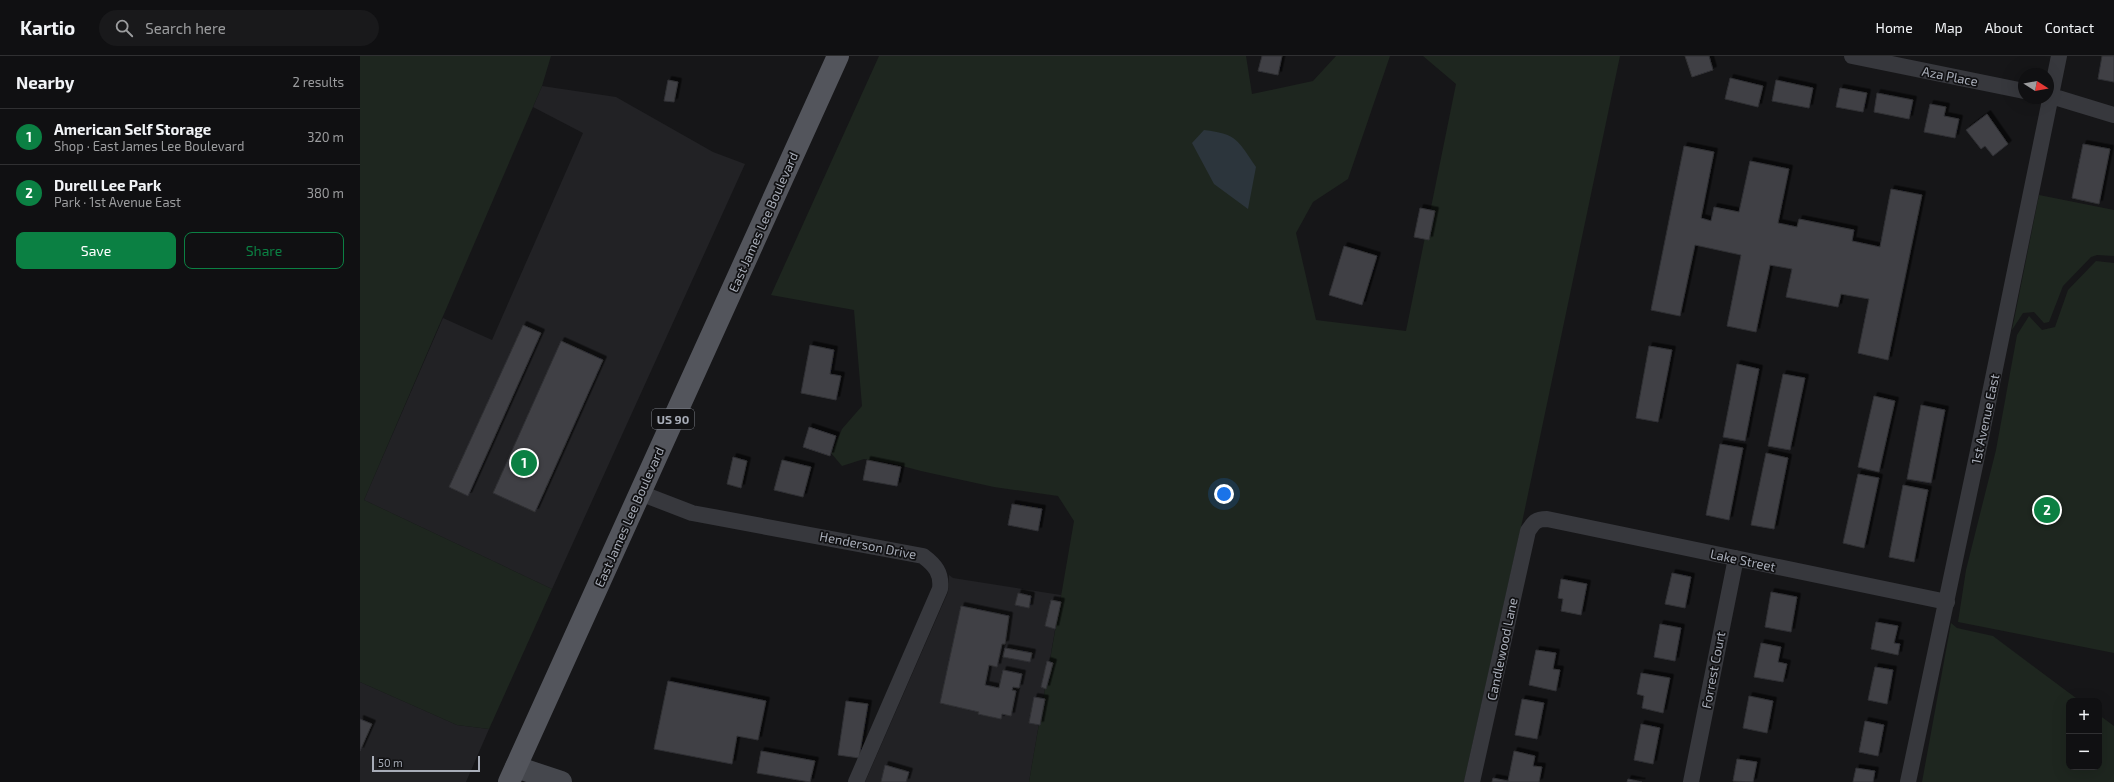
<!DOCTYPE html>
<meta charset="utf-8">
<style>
:root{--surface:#101012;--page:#19191b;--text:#f1f3f6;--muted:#9c9d9f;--line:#303032;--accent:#0b8043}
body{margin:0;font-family:"Exo 2",sans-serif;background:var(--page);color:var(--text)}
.controls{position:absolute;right:12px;bottom:12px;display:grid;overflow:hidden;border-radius:8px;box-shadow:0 4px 16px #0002}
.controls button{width:36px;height:36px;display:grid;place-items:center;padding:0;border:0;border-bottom:1px solid var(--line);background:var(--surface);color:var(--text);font:20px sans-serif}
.compass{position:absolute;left:1658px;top:12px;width:36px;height:36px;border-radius:50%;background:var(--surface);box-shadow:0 4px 16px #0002;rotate:101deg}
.scale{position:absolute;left:12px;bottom:10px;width:108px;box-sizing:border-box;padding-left:4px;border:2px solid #a8adb8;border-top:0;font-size:11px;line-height:14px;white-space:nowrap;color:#a8adb8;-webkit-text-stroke:3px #111113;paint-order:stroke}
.you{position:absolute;left:864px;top:438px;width:14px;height:14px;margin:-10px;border:3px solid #fff;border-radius:50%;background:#1a73e8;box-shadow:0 0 0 6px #1a73e833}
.badge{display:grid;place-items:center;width:26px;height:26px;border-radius:50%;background:var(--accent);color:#fff;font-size:13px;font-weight:700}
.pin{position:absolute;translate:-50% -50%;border:2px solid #fff;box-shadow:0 1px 4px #0006}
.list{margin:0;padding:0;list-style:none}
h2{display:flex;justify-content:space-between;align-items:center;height:52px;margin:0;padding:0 16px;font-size:17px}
h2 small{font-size:13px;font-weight:400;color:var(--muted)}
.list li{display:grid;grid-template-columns:26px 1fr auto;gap:12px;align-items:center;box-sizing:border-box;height:56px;padding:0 16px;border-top:1px solid var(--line)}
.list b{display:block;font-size:15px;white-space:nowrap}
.list p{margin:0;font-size:13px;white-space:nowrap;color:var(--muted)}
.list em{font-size:13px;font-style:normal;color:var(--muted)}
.actions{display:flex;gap:8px;padding:12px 16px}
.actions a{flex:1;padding:9px 0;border:1px solid var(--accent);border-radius:8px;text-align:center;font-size:14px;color:var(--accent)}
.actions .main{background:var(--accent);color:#fff}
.icon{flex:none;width:22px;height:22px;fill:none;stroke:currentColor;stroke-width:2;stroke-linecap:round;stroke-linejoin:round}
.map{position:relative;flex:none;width:1754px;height:726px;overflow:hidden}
header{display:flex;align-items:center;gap:24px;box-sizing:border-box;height:56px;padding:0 20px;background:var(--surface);border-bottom:1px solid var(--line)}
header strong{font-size:19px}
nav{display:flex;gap:22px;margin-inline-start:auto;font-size:14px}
.search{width:280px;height:36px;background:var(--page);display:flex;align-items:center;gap:10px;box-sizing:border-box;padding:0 14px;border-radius:22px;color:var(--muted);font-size:15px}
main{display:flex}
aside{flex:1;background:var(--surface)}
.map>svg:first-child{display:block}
.built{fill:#222225}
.green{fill:#1e261f}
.water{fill:#2c353c}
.building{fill:#404145;stroke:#303034;filter:url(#shadow)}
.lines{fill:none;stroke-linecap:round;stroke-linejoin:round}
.street{stroke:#37383d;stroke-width:16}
.secondary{stroke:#45474d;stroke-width:22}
.primary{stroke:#53555c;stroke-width:22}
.labels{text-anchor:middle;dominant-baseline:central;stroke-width:3.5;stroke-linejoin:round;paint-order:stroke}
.shield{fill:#111113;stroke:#7b7e86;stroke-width:1}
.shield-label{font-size:12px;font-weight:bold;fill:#a8adb8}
.street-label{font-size:13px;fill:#a8adb8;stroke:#111113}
</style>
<header>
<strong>Kartio</strong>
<div class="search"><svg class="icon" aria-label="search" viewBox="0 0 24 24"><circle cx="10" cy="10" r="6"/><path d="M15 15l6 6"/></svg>Search here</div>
<nav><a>Home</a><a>Map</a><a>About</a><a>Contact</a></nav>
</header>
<main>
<aside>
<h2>Nearby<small>2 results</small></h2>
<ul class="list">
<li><span class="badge">1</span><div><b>American Self Storage</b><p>Shop · East James Lee Boulevard</p></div><em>320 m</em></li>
<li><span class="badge">2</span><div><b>Durell Lee Park</b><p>Park · 1st Avenue East</p></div><em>380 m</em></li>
</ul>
<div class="actions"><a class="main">Save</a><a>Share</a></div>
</aside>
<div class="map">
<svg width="1754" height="726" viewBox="0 0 1754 726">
<defs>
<filter id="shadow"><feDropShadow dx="3.5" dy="-3.5" stdDeviation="0" flood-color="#0009"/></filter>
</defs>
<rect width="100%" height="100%" fill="#161618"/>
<path class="built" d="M182,30L256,41L353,96L385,108L192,533L4,444L83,262L132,284L223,77L173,51Z
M589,519L593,522L701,539L669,726H505L588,536Z
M0,626L97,669L129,673L106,726H0Z"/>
<path class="green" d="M0,0H191L182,30L4,444L192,533L129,673L97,669L0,626Z
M519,0H886L892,38L953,25L976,0H1030L988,123L953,146L936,177L956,264L1046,275L1096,28L1063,0H1260L1163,462L1104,726H669L714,465L698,440L634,431L561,415L531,407L504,403L482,410L471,397L482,373L502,350L494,254L411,239Z
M1679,139L1754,154V200L1737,199L1731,201L1703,230L1689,266L1684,267L1674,256L1663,257L1652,274Z
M1736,205L1754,207V597L1598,566L1606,514L1636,394L1657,279L1669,260L1682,274L1695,271L1708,234Z
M1591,567L1597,572L1633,580L1720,645H1709V711H1739V659L1754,670V726H1562Z"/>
<path class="water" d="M844,74C878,78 878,85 896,111L888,153L854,128L832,87Z"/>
<path class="building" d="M902,0H922L918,19L898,15Z
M1325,0H1349L1353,14L1332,21Z
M1742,0H1754V26L1738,23Z
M1370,22L1403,30L1398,51L1365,43Z
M308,24L318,26L314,46L304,45Z
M1416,24L1453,32L1449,52L1412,45Z
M1480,32L1507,37L1503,56L1476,51Z
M1517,37L1553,44L1549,63L1514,56Z
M1570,48L1586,51L1584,60L1599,63L1595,82L1564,76Z
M1627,58L1648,88L1633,100L1625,90L1621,93L1606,74Z
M1723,88L1750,93L1739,148L1712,142Z
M1324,90L1354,96L1341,162L1351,165L1354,151L1379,156L1390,105L1429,113L1418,167L1437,171L1439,163L1494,174L1492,185L1520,191L1531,133L1562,139L1528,304L1498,297L1509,243L1481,238L1478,251L1426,241L1432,213L1410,209L1396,276L1367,270L1381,199L1335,189L1320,260L1291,254Z
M1060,152L1075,155L1069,184L1054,181Z
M984,190L1017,200L1002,249L969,239Z
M163,269L181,277L108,440L89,431Z
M201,285L243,304L175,456L133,437Z
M450,289L474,294L470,318L481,320L476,344L441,337Z
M1289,290L1312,294L1298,366L1276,362Z
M1377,308L1399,313L1385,385L1363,381Z
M1423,318L1445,322L1430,394L1408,390Z
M1514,340L1535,345L1519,416L1498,411Z
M1561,349L1585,354L1571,427L1547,423Z
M449,371L476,380L470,400L443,391Z
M1360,388L1383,392L1369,464L1346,459Z
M1406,397L1428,402L1414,473L1391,469Z
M373,401L387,405L381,432L367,428Z
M422,404L451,411L443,441L414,434Z
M507,404L541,411L537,430L503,424Z
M1498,418L1519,422L1504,492L1483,487Z
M1543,429L1568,434L1554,506L1529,501Z
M652,448L682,453L678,475L648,469Z
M1312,517L1331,521L1325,552L1305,548Z
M1201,523L1227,528L1221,559L1201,555L1203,543L1198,542Z
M1411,536L1437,541L1431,576L1405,571Z
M658,537L671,540L669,552L655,549Z
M691,544L701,546L695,573L685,570Z
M601,550L649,560L645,588H642L637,611L629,609L625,629L639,632L643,614L662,618L659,632L653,631L652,634L656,635L651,660L642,658L641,663L618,658L619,656L580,647Z
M1516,566L1538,570L1534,587L1540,588L1538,599L1511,593Z
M1300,568L1321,572L1315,605L1294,601Z
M1401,587L1421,591L1418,606L1427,608L1423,626L1394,621Z
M645,592L672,597L670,606L643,601Z
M1176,594L1196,597L1193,613L1200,614L1196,635L1169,629Z
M687,605L693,607L686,633L681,631Z
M1515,611L1533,614L1527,648L1508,644Z
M1281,617L1310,622L1303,657L1282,652L1284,640L1277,638Z
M308,625L406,645L398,684L377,680L372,708L294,693Z
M1389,640L1413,645L1407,677L1383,672Z
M674,641L685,643L680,669L669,667Z
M1162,643L1184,647L1177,683L1155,679Z
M486,645L508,648L499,702L478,699Z
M0,663L12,668L0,695Z
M1505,665L1524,669L1518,700L1499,696Z
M1281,668L1300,672L1293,708L1274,704Z
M401,695L455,705L450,726L397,717Z
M1154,695L1175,700L1173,710L1182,711L1179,726H1132L1133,722L1148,725Z
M1377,703L1397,706L1393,726L1373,725Z
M525,709L549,716L546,726H521Z
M1496,712L1515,715L1513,726H1493Z
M1268,723L1282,726H1267Z"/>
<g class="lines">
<path class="street" d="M1492,0L1664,35
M1688,39L1754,59
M280,437L332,457L563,500C575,509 582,517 580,533L496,726
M1112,726L1168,475C1174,466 1176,463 1187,463L1587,546
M1331,726L1376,502
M1548,726L1621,381L1699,0"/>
<path class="secondary" d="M156,711L201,726"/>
<path class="primary" d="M149,726L478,0"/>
</g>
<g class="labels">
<rect class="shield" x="292" y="353" width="42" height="20" rx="3"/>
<g class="shield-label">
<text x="313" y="363">US 90</text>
</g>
<g class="street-label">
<text transform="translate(1590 20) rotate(11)">Aza Place</text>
<text transform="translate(403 166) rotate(-66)">East James Lee Boulevard</text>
<text transform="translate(1625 363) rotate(-78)">1st Avenue East</text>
<text transform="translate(269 461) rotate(-66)">East James Lee Boulevard</text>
<text transform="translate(508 489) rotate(11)">Henderson Drive</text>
<text transform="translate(1383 504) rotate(12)">Lake Street</text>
<text transform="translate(1142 593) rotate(-78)">Candlewood Lane</text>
<text transform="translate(1353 614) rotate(-79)">Forrest Court</text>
</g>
</g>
</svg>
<div class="controls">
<button>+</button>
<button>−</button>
</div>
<svg class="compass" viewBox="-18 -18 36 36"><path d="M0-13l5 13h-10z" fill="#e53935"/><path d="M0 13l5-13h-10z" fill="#9c9d9f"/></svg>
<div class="scale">50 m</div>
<div class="you"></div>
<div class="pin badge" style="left:164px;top:407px">1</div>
<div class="pin badge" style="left:1687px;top:454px">2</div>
</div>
</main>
